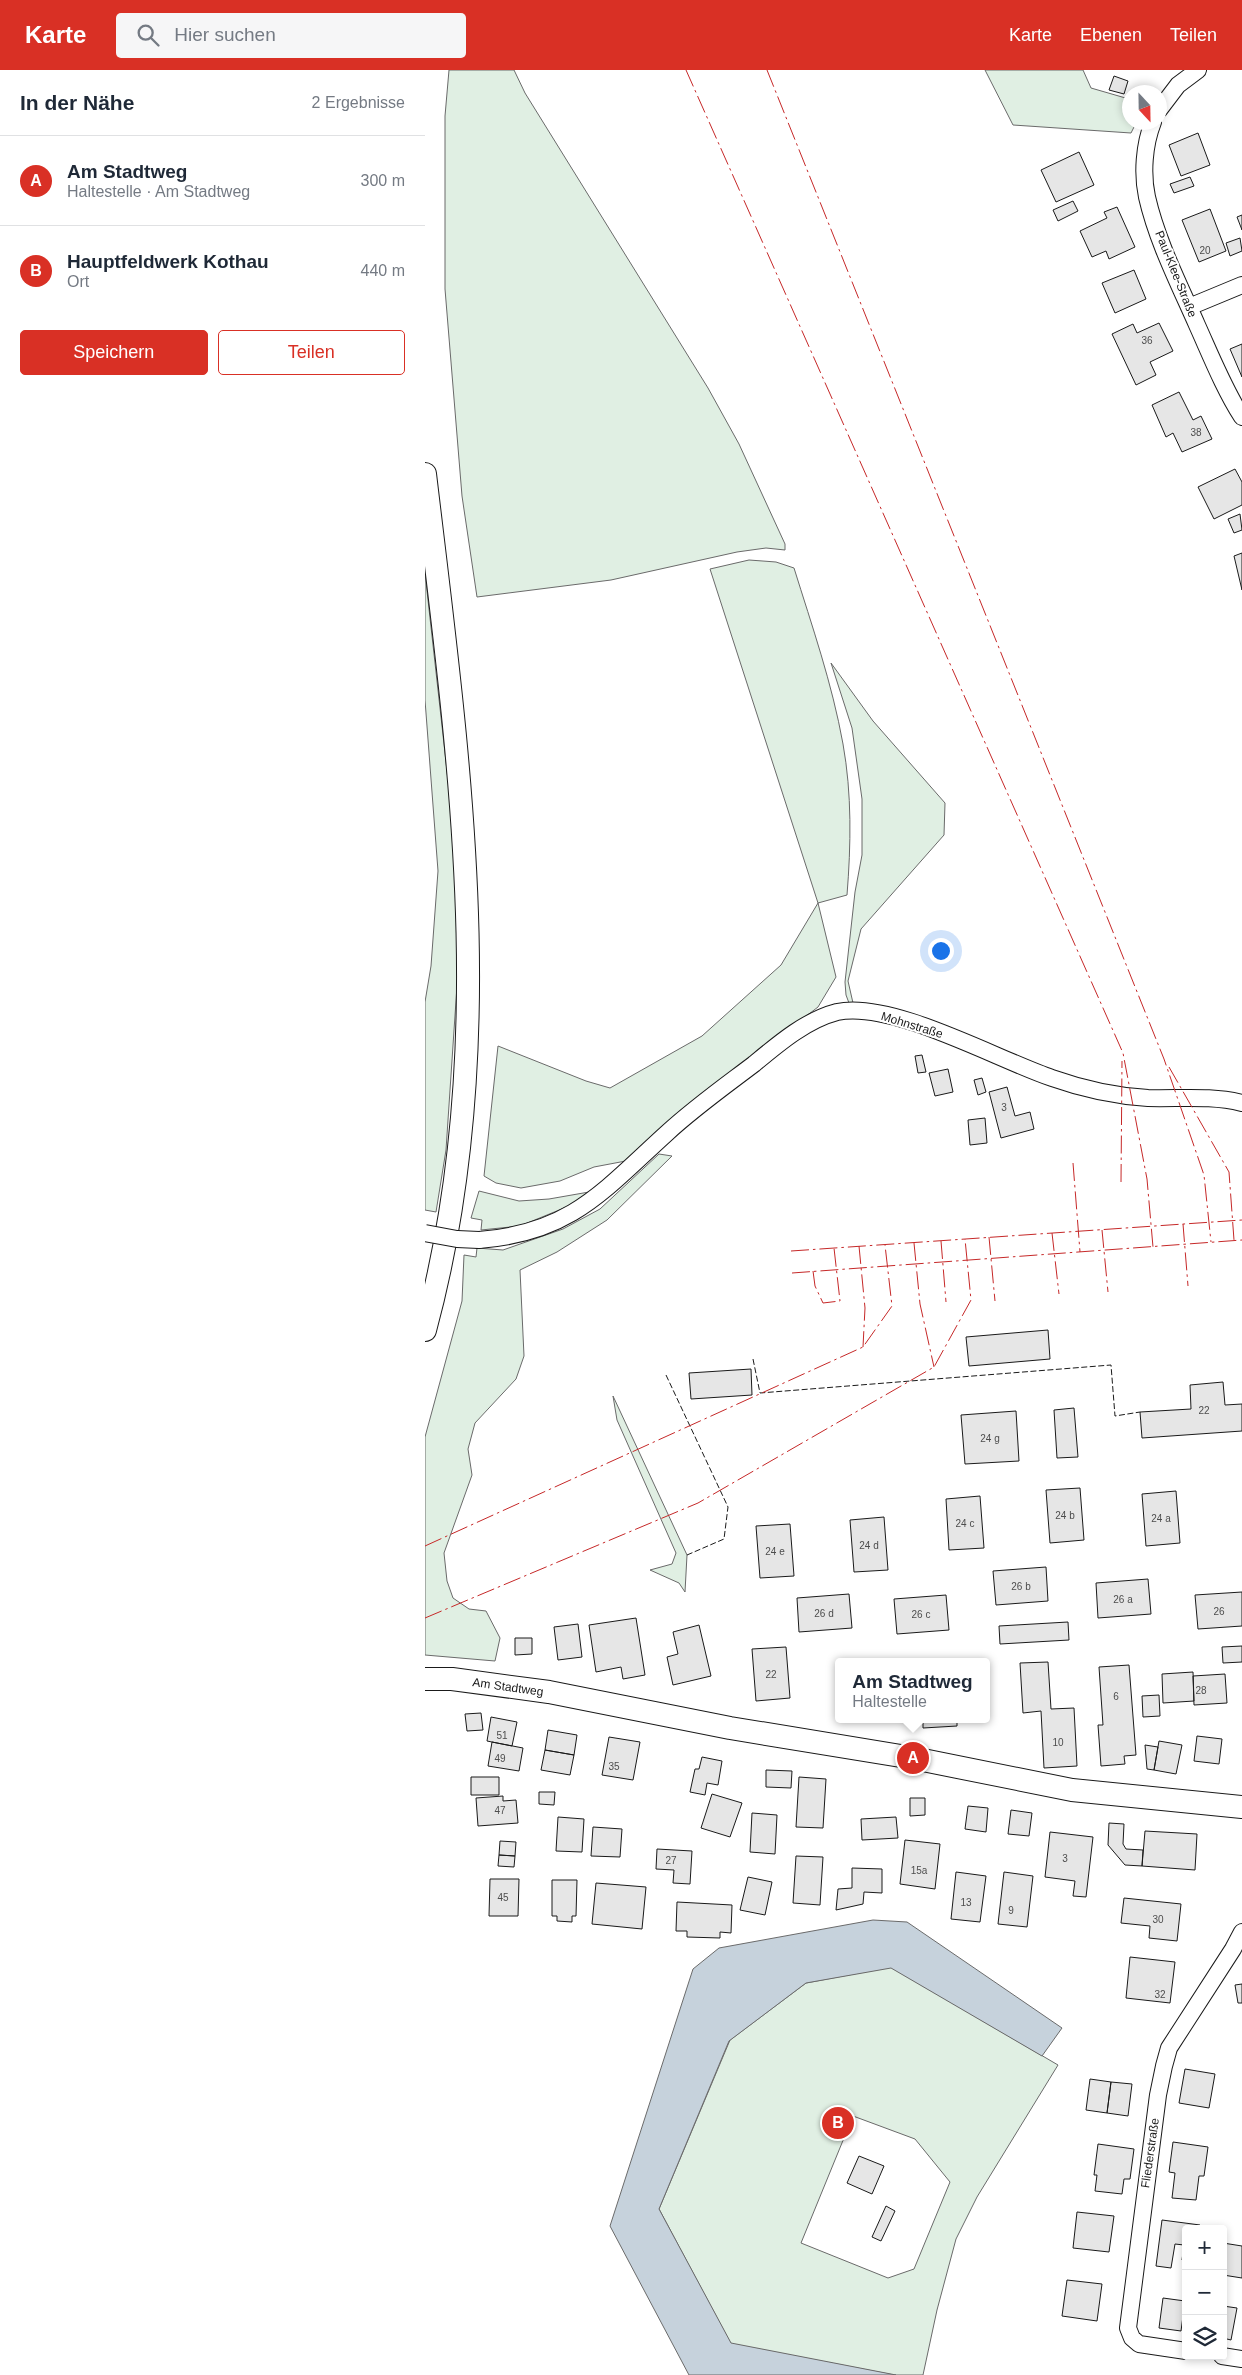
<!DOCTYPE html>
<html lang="de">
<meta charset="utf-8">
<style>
:root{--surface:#fff;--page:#f6f6f7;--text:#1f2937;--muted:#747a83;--line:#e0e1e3;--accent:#d93025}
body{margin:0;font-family:Helvetica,sans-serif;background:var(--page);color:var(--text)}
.controls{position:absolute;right:15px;bottom:15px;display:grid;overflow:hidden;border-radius:5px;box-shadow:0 2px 8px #0003}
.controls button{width:45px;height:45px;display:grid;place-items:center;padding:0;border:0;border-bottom:1px solid var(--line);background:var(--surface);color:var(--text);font:25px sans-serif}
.compass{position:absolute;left:697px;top:15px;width:45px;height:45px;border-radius:50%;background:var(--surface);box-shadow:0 2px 8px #0003;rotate:158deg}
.you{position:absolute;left:515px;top:880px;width:18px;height:18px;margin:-12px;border:4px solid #fff;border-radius:50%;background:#1a73e8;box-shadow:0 0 0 8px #1a73e833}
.badge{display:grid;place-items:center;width:32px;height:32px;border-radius:50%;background:var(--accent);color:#fff;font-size:16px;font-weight:700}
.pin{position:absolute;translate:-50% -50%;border:2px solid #fff;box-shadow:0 1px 5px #0006}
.popup{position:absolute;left:410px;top:1588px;width:155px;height:65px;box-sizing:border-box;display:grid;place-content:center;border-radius:5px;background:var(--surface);filter:drop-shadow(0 1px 4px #0005);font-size:16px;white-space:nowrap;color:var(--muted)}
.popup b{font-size:19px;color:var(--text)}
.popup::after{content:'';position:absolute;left:50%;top:100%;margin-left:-10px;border:10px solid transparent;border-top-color:var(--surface)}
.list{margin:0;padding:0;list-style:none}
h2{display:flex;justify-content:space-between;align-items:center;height:65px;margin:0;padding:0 20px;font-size:21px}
h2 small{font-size:16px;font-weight:400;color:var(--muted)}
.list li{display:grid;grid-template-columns:32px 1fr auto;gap:15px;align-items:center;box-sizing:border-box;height:90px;padding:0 20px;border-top:1px solid var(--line)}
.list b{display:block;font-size:19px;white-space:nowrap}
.list p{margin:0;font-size:16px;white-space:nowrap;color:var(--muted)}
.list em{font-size:16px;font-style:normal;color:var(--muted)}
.actions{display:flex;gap:10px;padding:15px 20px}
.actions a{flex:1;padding:11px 0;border:1px solid var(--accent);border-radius:5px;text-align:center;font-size:18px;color:var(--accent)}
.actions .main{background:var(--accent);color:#fff}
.icon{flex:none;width:28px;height:28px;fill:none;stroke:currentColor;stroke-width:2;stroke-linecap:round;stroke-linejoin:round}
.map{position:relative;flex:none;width:817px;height:2305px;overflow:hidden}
header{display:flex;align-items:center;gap:30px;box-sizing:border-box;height:70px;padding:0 25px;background:var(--accent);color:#fff}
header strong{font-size:24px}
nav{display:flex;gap:28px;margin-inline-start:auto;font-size:18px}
.search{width:350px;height:45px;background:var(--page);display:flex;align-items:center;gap:12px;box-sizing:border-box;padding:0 18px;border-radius:5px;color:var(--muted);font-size:19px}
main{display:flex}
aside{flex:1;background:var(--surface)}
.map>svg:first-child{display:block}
.green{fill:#e0efe3;stroke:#6a6a6a;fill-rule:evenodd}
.water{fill:#c6d2dc;stroke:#6a6a6a}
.building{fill:#e6e6e6;stroke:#1a1a1a}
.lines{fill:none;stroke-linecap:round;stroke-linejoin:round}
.street-casing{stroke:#1a1a1a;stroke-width:18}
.secondary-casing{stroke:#1a1a1a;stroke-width:24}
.street{stroke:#fff;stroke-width:16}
.secondary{stroke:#fff;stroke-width:22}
.street-bridge-casing{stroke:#1a1a1a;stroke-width:18;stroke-linecap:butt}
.street-bridge{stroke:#fff;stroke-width:16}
.fence{stroke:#1a1a1a;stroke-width:1;stroke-dasharray:6 2.5;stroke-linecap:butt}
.power{stroke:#c62828;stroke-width:1;stroke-dasharray:18 4 2.5 4;stroke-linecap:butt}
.labels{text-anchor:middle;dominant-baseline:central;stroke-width:4;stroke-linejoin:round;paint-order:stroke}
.number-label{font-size:10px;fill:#4d4d4d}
.street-label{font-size:12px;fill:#1a1a1a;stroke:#fff}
</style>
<header>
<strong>Karte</strong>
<div class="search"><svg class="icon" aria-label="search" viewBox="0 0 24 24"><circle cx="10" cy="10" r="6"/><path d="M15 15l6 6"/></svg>Hier suchen</div>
<nav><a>Karte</a><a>Ebenen</a><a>Teilen</a></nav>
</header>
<main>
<aside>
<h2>In der Nähe<small>2 Ergebnisse</small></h2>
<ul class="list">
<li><span class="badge">A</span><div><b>Am Stadtweg</b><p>Haltestelle · Am Stadtweg</p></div><em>300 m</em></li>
<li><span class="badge">B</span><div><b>Hauptfeldwerk Kothau</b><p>Ort</p></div><em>440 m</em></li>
</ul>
<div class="actions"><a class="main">Speichern</a><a>Teilen</a></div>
</aside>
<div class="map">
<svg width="817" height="2305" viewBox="0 0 817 2305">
<rect width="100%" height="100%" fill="#fff"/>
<path class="green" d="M24,0H89L100,23L283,318L314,374L360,474V480L341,478L312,482L186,510L52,527L37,426L20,219V46Z
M560,0H658L666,18L704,29V52L711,53L706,63L588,55Z
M324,490L351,492L369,498C387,556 407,613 418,674C427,724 426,775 422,825L393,833L411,907L393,937L263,1037L206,1090L169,1097L135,1111L96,1118L71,1113L59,1106L73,976L161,1011L185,1018L277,966L356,895L393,833L285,499Z
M0,503L30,773L35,871L21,1080L11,1142L0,1140V932L6,896L13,801L0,630Z
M406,593L448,651L520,733L519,765L436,859L423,911L428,933H424L421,925L420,912L430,822L437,785V729L427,658Z
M234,1084L247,1086L182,1150L132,1182L95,1200L99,1286L91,1309L50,1353L43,1379L47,1405L19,1483L22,1511L28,1528L44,1539L61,1541L75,1568L70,1591L0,1585V1367L37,1231L39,1185L51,1187L52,1178L78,1180L138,1159L175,1139Z
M54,1121L94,1131L124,1129L164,1122L144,1136L95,1156L56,1160L57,1150L46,1148Z
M188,1326L262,1485L260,1522L254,1513L225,1500L247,1494L251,1483L192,1350Z
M466,1897L633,1995L552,2127L531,2169L512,2240L498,2305H469L306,2274L234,2139L305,1970L381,1913ZM428,2046L490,2069L525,2112L489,2199L463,2208L376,2173Z"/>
<path class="water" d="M448,1850L482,1852L637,1958L617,1986L466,1898L381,1913L304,1971L234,2139L306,2273L471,2305H264L185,2156L268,1899L294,1878Z"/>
<path class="building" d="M689,6L703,11L699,24L684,20Z
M773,63L785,95L756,106L744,75Z
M654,82L669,115L631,132L616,100Z
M765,107L769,116L749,123L745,114Z
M648,131L653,141L633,151L628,140Z
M692,137L710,177L684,189L681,181L667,187L655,161L682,148L679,142Z
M785,139L801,181L774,192L757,150Z
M817,145V160L812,147Z
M815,168L817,181L805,186L801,173Z
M709,200L721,229L690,243L677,213Z
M734,253L748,281L725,292L731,305L711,315L687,264L708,254L712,263Z
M817,274V307L805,279Z
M754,322L768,350L776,346L787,369L757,382L748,363L741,367L727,335Z
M810,399L817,412V435L789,449L773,417Z
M815,444L817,460L809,463L803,449Z
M817,483V520L809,486Z
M497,985L501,1002L493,1003L490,986Z
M523,999L528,1022L510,1026L504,1003Z
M557,1008L561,1022L553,1025L549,1010Z
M582,1017L590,1046L605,1042L609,1059L576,1068L564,1022Z
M560,1048L562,1073L545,1075L543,1050Z
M623,1260L625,1289L544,1296L541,1267Z
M326,1299L327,1325L266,1329L264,1303Z
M798,1312L800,1335L817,1334V1361L717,1368L715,1342L766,1339L765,1315Z
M649,1338L653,1387L632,1388L629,1340Z
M591,1341L594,1391L540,1394L536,1345Z
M655,1418L659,1470L625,1473L621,1420Z
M751,1421L755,1473L721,1476L717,1424Z
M555,1426L559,1478L524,1480L521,1429Z
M459,1447L463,1500L429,1502L425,1450Z
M365,1454L369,1506L335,1508L331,1456Z
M621,1497L623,1531L571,1535L568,1501Z
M723,1509L726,1544L673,1548L671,1513Z
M817,1522V1556L773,1559L770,1525Z
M424,1524L427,1558L374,1562L372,1528Z
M521,1525L524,1560L472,1564L469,1529Z
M211,1548L220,1605L198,1609L196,1597L171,1602L164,1555Z
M643,1552L644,1570L575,1574L574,1556Z
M153,1554L157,1587L133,1590L129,1557Z
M274,1555L286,1606L248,1615L242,1587L253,1584L248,1562Z
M90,1568H107V1584L90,1585Z
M817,1576V1592L798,1593L797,1577Z
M361,1577L365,1628L331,1631L327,1579Z
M446,1589V1592H414V1625L412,1591Z
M623,1592L626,1639L649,1638L652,1696L619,1698L616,1641L598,1643L595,1593Z
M704,1595L711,1685L699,1686L700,1694L676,1696L673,1655H678L674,1597Z
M768,1602L769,1631L738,1633L737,1604Z
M800,1604L802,1633L769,1635L768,1606Z
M734,1625L735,1646L718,1647L717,1626Z
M56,1643L58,1660L42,1661L40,1644Z
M66,1647L92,1652L87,1676L62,1671Z
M498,1649H532V1656L498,1658Z
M123,1660L152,1665L149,1685L120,1680Z
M772,1666L797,1669L794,1694L769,1691Z
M184,1667L215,1672L208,1710L177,1705Z
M734,1671L757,1675L751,1704L729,1700Z
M67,1672L98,1678L94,1701L63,1696Z
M720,1675L733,1677L729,1700L722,1699Z
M120,1680L149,1685L145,1705L116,1700Z
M277,1687L297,1691L293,1715L282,1713L280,1725L265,1722L270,1699H274Z
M341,1700L367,1701L366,1718L341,1717Z
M46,1707H74V1725H46Z
M374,1707L401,1709L398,1758L371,1757Z
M114,1722H130L129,1735L114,1734Z
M287,1724L317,1733L305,1767L276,1758Z
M78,1726V1731L91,1730L93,1753L53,1756L51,1728Z
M485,1728H500V1745L485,1746Z
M543,1736L563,1738L561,1762L540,1759Z
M586,1740L607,1743L604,1766L583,1764Z
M327,1743L352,1745L350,1784L325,1782Z
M133,1747L159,1749L157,1782L131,1781Z
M471,1747L473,1768L437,1770L436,1749Z
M684,1753L699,1754L698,1774L701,1779L718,1780L717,1796L700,1795L683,1775Z
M168,1757L197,1759L195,1787L166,1786Z
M720,1761L772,1764L770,1800L717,1796Z
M625,1762L668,1767L661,1827L648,1826L650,1811L620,1807Z
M480,1770L515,1774L510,1819L475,1814Z
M75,1771L91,1772L90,1786L74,1785Z
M232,1779L267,1781L265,1814L248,1813L249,1800L231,1799Z
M74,1785L90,1786L89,1797L73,1796Z
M371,1786L398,1787L395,1835L368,1833Z
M427,1798L457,1799V1823L439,1822L438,1834L411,1840L413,1819L427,1818Z
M531,1802L561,1806L555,1852L526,1849Z
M579,1802L608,1806L602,1857L573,1854Z
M323,1807L347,1812L340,1845L315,1840Z
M65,1809H94L93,1846H64Z
M127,1810H152L151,1846H147V1852L132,1851V1846H127Z
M171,1813L221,1817L217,1859L167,1854Z
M699,1828L756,1834L752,1871L724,1868L725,1856L696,1853Z
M252,1832L307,1835L306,1863L295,1862V1868L262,1867V1861H251Z
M705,1887L750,1892L745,1933L701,1928Z
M817,1914V1933H813L810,1915Z
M760,1999L790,2004L784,2038L754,2033Z
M665,2009L686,2012L682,2043L661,2040Z
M686,2012L707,2014L703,2046L682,2043Z
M748,2072L783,2077L779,2106H774L771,2130L747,2128L750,2103L744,2102Z
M673,2074L709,2079L705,2109H699L697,2124L670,2121L672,2105H669Z
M434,2086L459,2096L447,2124L422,2113Z
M461,2136L470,2141L456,2171L447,2167Z
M652,2142L689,2146L684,2182L648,2178Z
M737,2150L775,2155L774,2159H761V2191L757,2190L759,2175L750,2174L746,2198L731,2196Z
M798,2173L817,2176V2208L798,2205Z
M642,2210L677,2214L672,2251L637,2246Z
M738,2228L760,2231L756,2261L734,2258Z
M798,2236L812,2238L806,2270L798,2268Z"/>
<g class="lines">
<g class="street-casing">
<path id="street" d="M734,40L753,15L773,0
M728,52C719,75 717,104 722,127C732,171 754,214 772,255C786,286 799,319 817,347
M764,237L817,215
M54,1170C146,1163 178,1121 242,1063C269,1038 300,1016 329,994C353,974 381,950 412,942C467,930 573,990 627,1008C658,1019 690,1026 723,1028C754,1029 786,1025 817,1033
M761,2281L714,2274L707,2268L703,2258L733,2025L739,1996L744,1978L808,1879L817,1862
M797,2286L817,2289"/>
</g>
<g class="secondary-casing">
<path id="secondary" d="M0,404C34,690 77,977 0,1260
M0,1609H27L124,1622L305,1658L488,1688L647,1720L817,1737"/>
</g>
<use href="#street" class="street"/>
<use href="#secondary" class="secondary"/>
<g class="street-bridge-casing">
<path id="street-bridge" d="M0,1163L32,1169L54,1170"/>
</g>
<use href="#street-bridge" class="street-bridge"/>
<path class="fence" d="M328,1289L335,1323L686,1295L690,1346L715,1342
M241,1305L303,1437L299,1469L262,1485"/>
<path class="power" d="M261,0L698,983L722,1109L728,1177
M342,0L739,989L779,1105L786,1172
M744,997L804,1102L809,1170
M648,1093L655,1182
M696,1112L697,991
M758,1154L763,1216
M677,1160L683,1222
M627,1163L634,1224
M564,1167L570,1231
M516,1171L521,1232
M489,1173L495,1234L509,1297
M434,1176L440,1238L438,1277
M366,1181L817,1150
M388,1201L390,1216L398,1233L415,1231L409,1178
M367,1203L817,1170
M0,1476L438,1277L467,1236L460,1175
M0,1548L273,1433L509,1297L546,1230L540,1169"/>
</g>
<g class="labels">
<g class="number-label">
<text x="780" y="180">20</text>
<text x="722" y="270">36</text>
<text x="771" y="362">38</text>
<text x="579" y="1037">3</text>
<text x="779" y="1340">22</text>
<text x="565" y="1368">24 g</text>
<text x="640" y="1445">24 b</text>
<text x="736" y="1448">24 a</text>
<text x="540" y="1453">24 c</text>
<text x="444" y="1475">24 d</text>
<text x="350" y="1481">24 e</text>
<text x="596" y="1516">26 b</text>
<text x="698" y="1529">26 a</text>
<text x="794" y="1541">26</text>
<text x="399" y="1543">26 d</text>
<text x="496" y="1544">26 c</text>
<text x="346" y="1604">22</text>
<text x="776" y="1620">28</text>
<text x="691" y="1626">6</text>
<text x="77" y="1665">51</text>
<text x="633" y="1672">10</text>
<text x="75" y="1688">49</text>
<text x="189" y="1696">35</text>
<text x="75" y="1740">47</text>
<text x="640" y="1788">3</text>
<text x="246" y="1790">27</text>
<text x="494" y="1800">15a</text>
<text x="78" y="1827">45</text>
<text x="541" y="1832">13</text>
<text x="586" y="1840">9</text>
<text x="733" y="1849">30</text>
<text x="735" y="1924">32</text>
</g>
<g class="street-label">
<text transform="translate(751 204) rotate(68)">Paul-Klee-Straße</text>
<text transform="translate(487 955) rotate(17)">Mohnstraße</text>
<text transform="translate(83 1617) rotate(8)">Am Stadtweg</text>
<text transform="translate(725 2083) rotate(-82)">Fliederstraße</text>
</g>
</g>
</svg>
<div class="controls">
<button>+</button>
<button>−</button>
<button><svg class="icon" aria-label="layers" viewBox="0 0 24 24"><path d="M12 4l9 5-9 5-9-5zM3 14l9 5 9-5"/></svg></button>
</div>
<svg class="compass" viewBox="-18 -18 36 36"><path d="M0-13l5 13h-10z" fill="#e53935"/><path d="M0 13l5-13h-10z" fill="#747a83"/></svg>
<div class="you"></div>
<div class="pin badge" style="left:488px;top:1688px">A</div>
<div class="popup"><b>Am Stadtweg</b>Haltestelle</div>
<div class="pin badge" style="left:413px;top:2053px">B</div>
</div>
</main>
